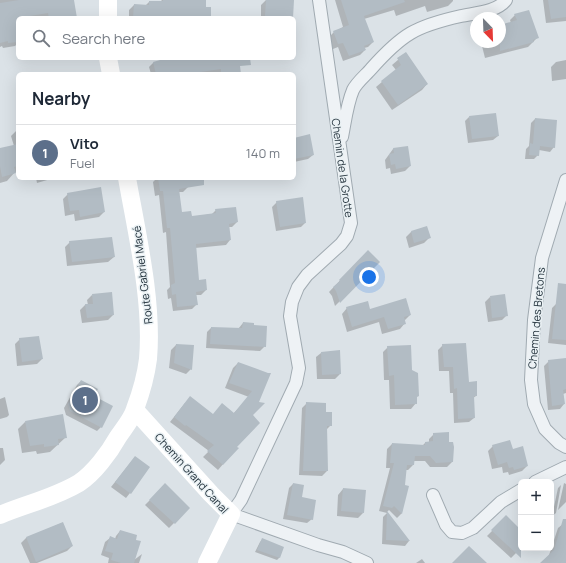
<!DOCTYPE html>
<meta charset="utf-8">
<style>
:root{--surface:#fff;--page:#f6f6f7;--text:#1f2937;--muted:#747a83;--line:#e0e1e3;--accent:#0f766e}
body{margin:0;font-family:Manrope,sans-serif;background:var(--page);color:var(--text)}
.controls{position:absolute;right:12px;bottom:12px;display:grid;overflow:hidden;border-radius:6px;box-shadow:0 4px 16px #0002}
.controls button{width:36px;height:36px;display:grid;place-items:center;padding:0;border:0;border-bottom:1px solid var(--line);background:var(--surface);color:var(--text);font:20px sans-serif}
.compass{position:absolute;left:470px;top:12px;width:36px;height:36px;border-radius:50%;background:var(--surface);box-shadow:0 4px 16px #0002;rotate:157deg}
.you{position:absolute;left:369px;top:277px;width:14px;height:14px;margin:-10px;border:3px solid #fff;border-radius:50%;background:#1a73e8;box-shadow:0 0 0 6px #1a73e833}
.badge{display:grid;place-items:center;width:26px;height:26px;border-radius:50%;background:var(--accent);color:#fff;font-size:13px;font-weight:700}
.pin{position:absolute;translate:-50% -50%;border:2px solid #fff;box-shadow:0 1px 4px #0006}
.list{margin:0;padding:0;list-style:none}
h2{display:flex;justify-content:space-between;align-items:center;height:52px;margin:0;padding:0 16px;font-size:17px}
h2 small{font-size:13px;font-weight:400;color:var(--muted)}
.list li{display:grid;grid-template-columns:26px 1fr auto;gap:12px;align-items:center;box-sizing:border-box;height:56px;padding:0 16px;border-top:1px solid var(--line)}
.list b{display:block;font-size:15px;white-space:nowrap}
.list p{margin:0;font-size:13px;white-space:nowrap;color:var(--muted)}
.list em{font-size:13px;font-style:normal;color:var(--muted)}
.icon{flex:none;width:22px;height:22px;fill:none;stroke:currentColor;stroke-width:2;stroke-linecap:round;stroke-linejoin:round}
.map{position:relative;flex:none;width:566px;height:563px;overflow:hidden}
.search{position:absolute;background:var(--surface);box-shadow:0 4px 16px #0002;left:16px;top:16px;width:280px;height:44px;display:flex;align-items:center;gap:10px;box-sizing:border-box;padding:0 14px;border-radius:6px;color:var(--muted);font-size:15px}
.panel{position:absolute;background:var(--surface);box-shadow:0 4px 16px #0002;left:16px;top:72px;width:280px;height:108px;border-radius:6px}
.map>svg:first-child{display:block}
.shadow{fill:#0003}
.building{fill:#b2bcc4}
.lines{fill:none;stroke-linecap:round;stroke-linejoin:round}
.street-casing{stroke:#a0aab1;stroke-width:14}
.street{stroke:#eef2f5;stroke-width:12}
.secondary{stroke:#fff;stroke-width:18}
.labels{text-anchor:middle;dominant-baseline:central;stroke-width:3;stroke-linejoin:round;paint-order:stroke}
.street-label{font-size:11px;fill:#24333d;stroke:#eaf1f4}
</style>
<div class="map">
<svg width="566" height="563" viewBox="0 0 566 563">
<rect width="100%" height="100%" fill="#dbe2e7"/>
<path class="shadow" d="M0,0H73L76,18H18V43L15,46L3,48L2,46L0,47Z
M162,0H205V8L210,18H129V10L134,5L145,6L149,2H160Z
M266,0H293L292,18H261V5Z
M335,0H453V1L448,6L427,12L425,6L396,16L394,10L364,19L373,42L368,47L364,48L365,50L360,55L343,61L338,47L333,49L329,37L334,32L343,27Z
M543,0H566V21L546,23Z
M515,15L537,38L528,47L485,58L481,42H500V26L511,23L510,20Z
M406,53L427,84L422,90L392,110L376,87L396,70L392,65Z
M177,58H238L240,74H217V73L208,74H151L149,67L153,63Z
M566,60V79L552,81L551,67L556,62Z
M469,117L498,136L493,140L468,143L465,121Z
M535,119L554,147L550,152L539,150L538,155L534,159H525L526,149L529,146L531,123Z
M18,129V172H15L7,181L0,183V149L14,146L11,136Z
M294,139L313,155L308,159L294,162Z
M407,147L410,166L405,171L391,174L390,168L386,169L385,160L393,149Z
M36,178H54L37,183Z
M157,178H186L188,187L183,192H178L181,213L191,217L212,214L216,210L237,222L232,227H228L230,240L226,245L195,248L198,282L206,290L201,295H196L197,304L192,309L173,311L171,298L168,299L167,290L170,287L166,232L163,233L159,195L155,196L153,182Z
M68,194L104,212L99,217L75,221L74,214L65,216L63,199Z
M277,202L305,223L301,227L276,231L272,207Z
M426,227L429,238L424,243L409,248L406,237L411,232Z
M70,242L114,257L108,262L67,266L65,247Z
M368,251L379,262L335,306L332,296L329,292Z
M92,295L113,315L108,320L82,323L80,310L85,305H88L87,300Z
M490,297L507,315L502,320L488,322L485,302Z
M557,303L566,304V345L548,343L552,308Z
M347,308L370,310L410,315L404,321L405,323L400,329L382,334L379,322L347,332L342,314Z
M243,323L253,325L265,346L260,351L206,348L207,332L211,328L238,329Z
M20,339L42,359L37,364L17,366L15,344Z
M176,345L191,369L186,374L169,368L171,350Z
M443,345L476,396L473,398L474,418L469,422L454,423L453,393H450L449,371H439L438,350Z
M388,347L411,370L416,403L411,409H390L389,380H384L383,352Z
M321,353L340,374L335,379H317L316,357Z
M566,359V393L563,394L564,404L560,409L548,410L544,366L549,361Z
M238,363L268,375L236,447L237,448L218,470L203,457L209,451L170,422L185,403L213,415L233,414L249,397L225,388L233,368Z
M81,381L93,396L101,427L97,431L66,415L64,408L77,385Z
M5,397L9,415L7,417L0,419V399Z
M307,403L325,413L331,425L326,430L327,471L322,476L299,475L302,408Z
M25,422L66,437L50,452L37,454L36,451L22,453L18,429Z
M434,434L448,443L452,462L447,467H430L425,461H414L413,465L408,470H405L402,513L397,518L389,510L387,512L409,541L405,546L382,544L383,517L387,513L379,511L390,468H386L387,449L392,444L422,446L425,443L429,442V439Z
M493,446L512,450L527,466L522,471L509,475L508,472L503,473L502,467L492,469L488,451Z
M0,448H3L5,460L0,465Z
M135,457L130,493L126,498L111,487Z
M564,483L566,484V502L558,510Z
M293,484L312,519L307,523L283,519L289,488Z
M165,485L189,508L169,528L145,505Z
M561,485L556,513L552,516L558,488Z
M343,489L363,513L358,518L337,516L338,495Z
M506,517L521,532V548L511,558L487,536Z
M62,523L72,546L67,551L37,563H30L21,543L26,538Z
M563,524L566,525V560L563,563H541L548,558L558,528Z
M120,531L134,560L142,554L139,563H108L109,558L101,555L105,542L110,538L115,539L116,536Z
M262,540L283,548L279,558L277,560L255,552L260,542Z
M422,559L425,563H416Z"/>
<path class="building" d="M19,0H74L77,18H49L48,13L18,18V42L8,43V41L0,43V3Z
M163,0H206V7H211V18H133L134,4L149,5V1H163Z
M266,0H294L293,18L265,16Z
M341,0H404L405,2L364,16L374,42L364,46L366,50L349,56L343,43L338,44L333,31L349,25Z
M548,0H566V17L551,19Z
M529,10L539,38L533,40L534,42L500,51V25L517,20L514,14Z
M406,52L428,84L398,105L381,81L401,65L397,58Z
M167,58H250L251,65L240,66L241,74H221V69L187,74H156L153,62Z
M496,113L499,136L472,139L469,116Z
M535,118L557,120L555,148L540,146L539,156L529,155L530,143L533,144Z
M310,134L314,155L294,159V138Z
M18,144V166L14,167L16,173L2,177L0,166V148Z
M408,146L411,166L396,169L395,164L391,165L389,154L394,153L393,148Z
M158,178H204V185L179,189L182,212L191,211L192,216L216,213L215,209L236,207L238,222L229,224L231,240L196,244L199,280L206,279L207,290L196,292L198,305L177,307L176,294L172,295L171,285L175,283L170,228H167L163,191H160Z
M101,187L105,212L80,217L79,210L70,211L67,193Z
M303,197L306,223L280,227L276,201Z
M427,226L431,238L414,243L411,231Z
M112,237L115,257L72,262L69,241Z
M368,250L380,262L340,303L336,291L333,287L340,281L339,280Z
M558,283L566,284V340L552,339Z
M112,292L114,315L87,318L85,304H93L92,294Z
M505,294L508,316L492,318L490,296Z
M406,298L411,315L404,317L406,324L388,329L384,317L352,327L346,307L368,301L370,309Z
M243,322L254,323V325L267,326L266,347L210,344L211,327L242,328Z
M39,336L43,359L22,362L19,338Z
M466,343L469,382L477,381V396H474L475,418L458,419L457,388L454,389L453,367H444L442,344Z
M176,344L194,345L192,370L174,363Z
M411,345L412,370L418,373L419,396L417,397V404L395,405L394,375L389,376L387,346Z
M340,350L341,374L322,375L321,352Z
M566,358V389L563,390L565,404L552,406L548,360Z
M238,362L268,373H271L259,402L265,403L253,415L260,423L237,447L239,448L223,465L207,451L214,445L186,425L185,426L174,417L190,396L213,414L222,403L234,413L252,391L229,383Z
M81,380L98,389L94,396L113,406L102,428L70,411L68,404Z
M306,402L326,403V412H332V426H327L328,471H303Z
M63,414L67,438L58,439L59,445L44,447V444L30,446L25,421Z
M449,432V442H453L454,447L453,462L436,463L430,456H415L414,465H407L405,485L409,486L402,514L394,506L392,508L383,506L394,463H390L392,443L425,445V442L433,441V433Z
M510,440L513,449L523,446L528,466L514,470L513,467L509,468L507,462L498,465L492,445Z
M135,456L150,467L131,494L115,482Z
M165,483L190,508L175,524L149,500Z
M293,483L304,485L302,497L316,500L313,520L287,515Z
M343,488L366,490L364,513L341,511Z
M387,511L410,541L386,540Z
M506,515L521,530V558L491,530Z
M563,519H566V563H540L554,550Z
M63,522L73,546L36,562L26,537Z
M120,530L137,535L136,540L141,541L134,563H121L111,560L113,553L105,551L110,536L117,539Z
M262,538L284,547L280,558L257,550Z
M469,546L487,563H452Z"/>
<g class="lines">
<g class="street-casing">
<path id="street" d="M319,0L351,223L347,236L341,244L307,275L298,287L292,302L290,316L299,368L296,383L241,500L231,514L318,545L343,552L367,563
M342,137C345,122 347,104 353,90C357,82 366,75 371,69C402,34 416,26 461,16C475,13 497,12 506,0
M566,180L542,258L534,320L531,380L534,404L545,429L559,443L566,447
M535,482L566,467
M433,495L446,525L452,532L462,533L473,528L501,502L521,490"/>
</g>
<use href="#street" class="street"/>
<path class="secondary" d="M108,18V0
M108,58L111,74
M135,410L211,494L231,514L207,563
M0,515C26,504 54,498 79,483C94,473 109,453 118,437C124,428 132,419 135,409C141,393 146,375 148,359C153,302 137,234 127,178"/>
</g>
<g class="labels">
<g class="street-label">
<text transform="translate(343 168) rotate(82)">Chemin de la Grotte</text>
<text transform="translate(142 275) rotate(-97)">Route Gabriel Macé</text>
<text transform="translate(536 318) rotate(-85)">Chemin des Bretons</text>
<text transform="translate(192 473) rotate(48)">Chemin Grand Canal</text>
</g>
</g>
</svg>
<div class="controls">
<button>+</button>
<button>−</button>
</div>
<svg class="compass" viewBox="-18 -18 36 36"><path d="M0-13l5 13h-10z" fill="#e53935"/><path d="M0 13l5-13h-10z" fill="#747a83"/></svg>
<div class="you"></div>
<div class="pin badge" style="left:85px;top:400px;background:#5c6f8a">1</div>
<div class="search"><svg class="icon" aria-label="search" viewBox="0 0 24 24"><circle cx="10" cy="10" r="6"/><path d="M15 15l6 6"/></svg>Search here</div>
<section class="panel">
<h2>Nearby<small></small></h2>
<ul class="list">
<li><span class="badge" style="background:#5c6f8a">1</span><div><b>Vito</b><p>Fuel</p></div><em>140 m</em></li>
</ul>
</section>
</div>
